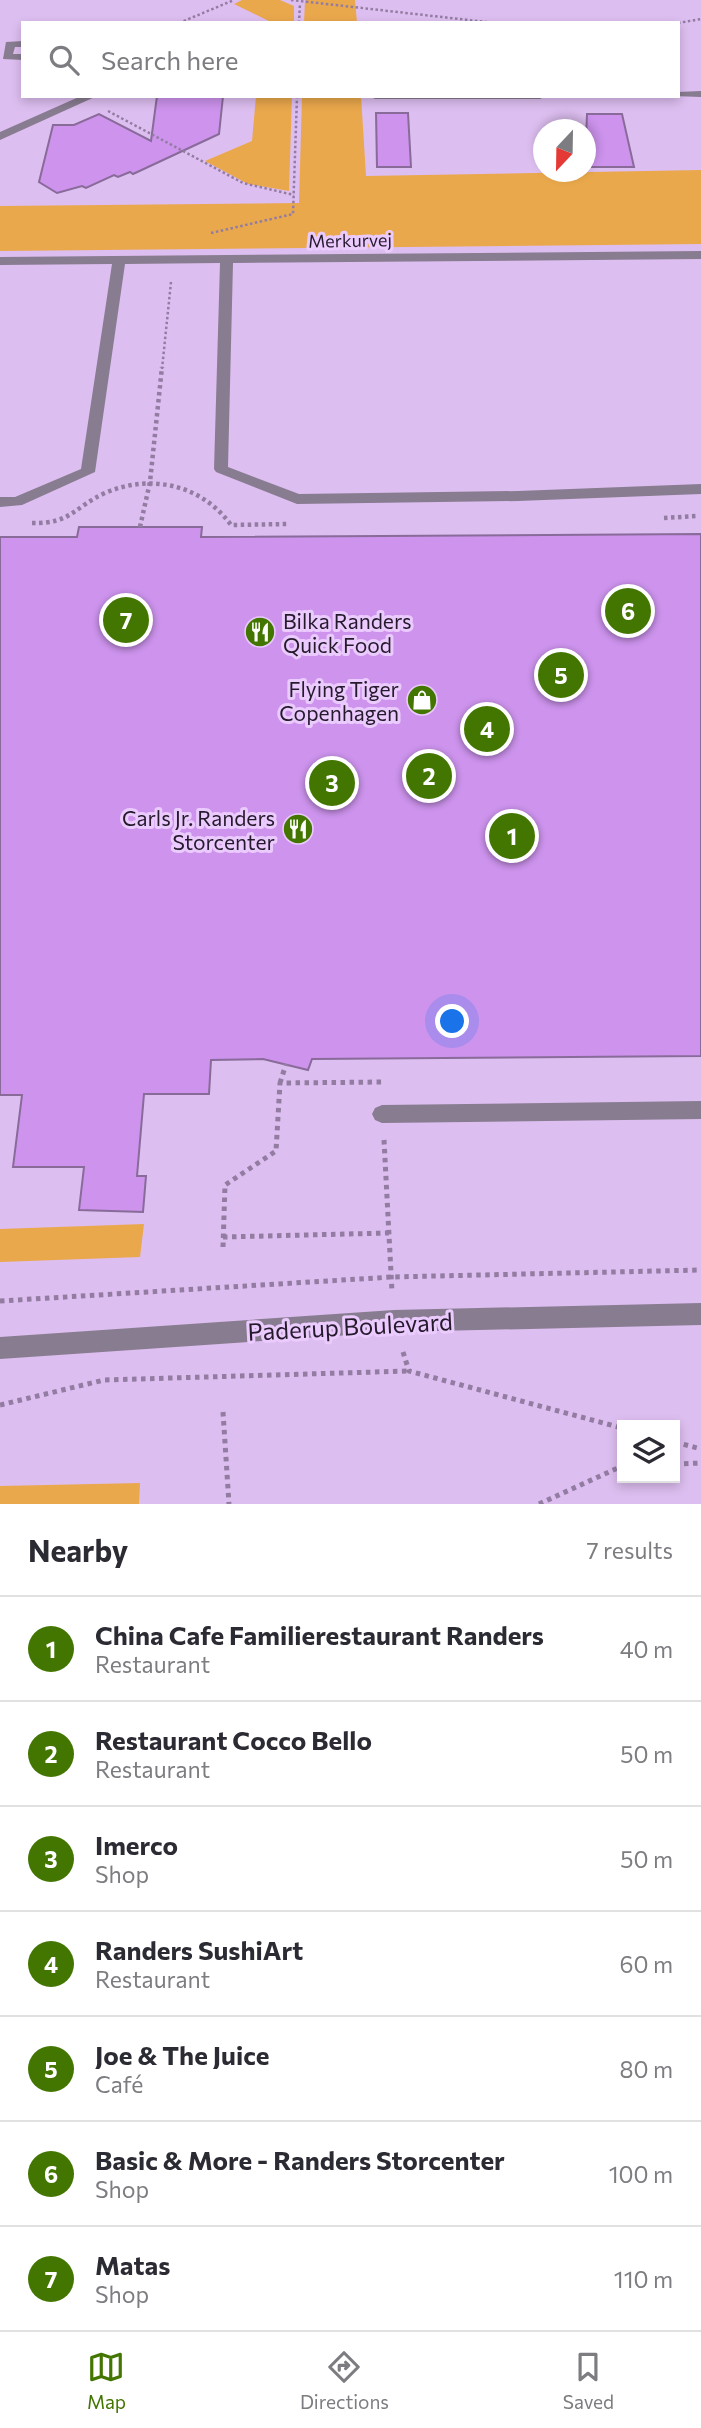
<!DOCTYPE html>
<meta charset="utf-8">
<style>
:root{--surface:#fff;--page:#f7f7f7;--text:#2b2b33;--muted:#7c7c81;--line:#e1e1e2;--accent:#437600}
body{margin:0;font-family:Commissioner,sans-serif;background:var(--page);color:var(--text)}
.controls{position:absolute;right:21px;bottom:21px;display:grid;overflow:hidden;border-radius:0px;box-shadow:0 4px 10px #0003}
.controls button{width:63px;height:63px;display:grid;place-items:center;padding:0;border:0;border-bottom:2px solid var(--line);background:var(--surface);color:var(--text);font:35px sans-serif}
.compass{position:absolute;left:533px;top:119px;width:63px;height:63px;border-radius:50%;background:var(--surface);box-shadow:0 4px 10px #0003;rotate:202deg}
.you{position:absolute;left:453px;top:1022px;width:24px;height:24px;margin:-18px;border:5px solid #fff;border-radius:50%;background:#1a73e8;box-shadow:0 0 0 10px #1a73e833}
.badge{display:grid;place-items:center;width:46px;height:46px;border-radius:50%;background:var(--accent);color:#fff;font-size:23px;font-weight:700}
.pin{position:absolute;translate:-50% -50%;border:4px solid #fff;box-shadow:0 2px 7px #0006}
.list{margin:0;padding:0;list-style:none}
h2{display:flex;justify-content:space-between;align-items:center;height:91px;margin:0;padding:0 28px;font-size:30px}
h2 small{font-size:23px;font-weight:400;color:var(--muted)}
.list li{display:grid;grid-template-columns:46px 1fr auto;gap:21px;align-items:center;box-sizing:border-box;height:105px;padding:0 28px;border-top:2px solid var(--line)}
.list b{display:block;font-size:26px;white-space:nowrap}
.list p{margin:0;font-size:23px;white-space:nowrap;color:var(--muted)}
.list em{font-size:23px;font-style:normal;color:var(--muted)}
.icon{flex:none;width:38px;height:38px;fill:none;stroke:currentColor;stroke-width:2;stroke-linecap:round;stroke-linejoin:round}
.map{position:relative;flex:none;width:701px;height:1504px;overflow:hidden}
.search{position:absolute;background:var(--surface);box-shadow:0 4px 10px #0003;left:21px;right:21px;top:21px;height:77px;display:flex;align-items:center;gap:18px;box-sizing:border-box;padding:0 24px;border-radius:0px;color:var(--muted);font-size:26px}
.sheet{height:826px;background:var(--surface)}
nav{display:flex;justify-content:space-around;align-items:center;box-sizing:border-box;height:98px;border-top:2px solid var(--line);background:var(--surface);font-size:19px;color:var(--muted)}
nav a{display:grid;justify-items:center;gap:4px}
nav .on{color:var(--accent)}
.map>svg:first-child{display:block}
.green{fill:#eaa84c}
.building{fill:#cd93ed;stroke:#886b99;stroke-width:2}
.lines{fill:none;stroke-linecap:round;stroke-linejoin:round}
.path-far2{stroke:#937ca1;stroke-width:2.5;stroke-dasharray:2.5 2.5;stroke-linecap:butt}
.path-far1{stroke:#937ca1;stroke-width:4.5;stroke-dasharray:3.5 3.5;stroke-linecap:butt}
.path{stroke:#937ca1;stroke-width:5;stroke-dasharray:4.5 4.5;stroke-linecap:butt}
.minor{fill:#887c90;fill-rule:evenodd}
.labels{text-anchor:middle;dominant-baseline:central;stroke-width:6;stroke-linejoin:round;paint-order:stroke}
.far-street-label{font-size:18px;fill:#251a2c;stroke:#ebcbfd}
.poi-label{font-size:21px;fill:#251a2c;stroke:#ebcbfd;text-anchor:end}
.near-street-label{font-size:24px;fill:#251a2c;stroke:#ebcbfd}
</style>
<div class="map">
<svg width="701" height="1504" viewBox="0 0 701 1504">
<rect width="100%" height="100%" fill="#ddbef0"/>
<path class="green" d="M242,0H280L294,6V23H273L234,4Z
M305,0H355L357,23H304Z
M256,96H292L289,191L248,184L205,161L252,141Z
M302,96H361L366,176L701,170V244L0,251V206L299,203Z
M144,1224L140,1257L0,1262V1229Z
M140,1483L139,1504H0V1486Z"/>
<path class="building" d="M157,96H223L219,134L133,174L130,172L118,177L114,175L86,188L82,186L57,193L39,182L53,125H74L99,114L151,141Z
M376,113H408L411,167H377Z
M587,114H622L634,167H585Z
M79,527H202L201,537L701,534V1056L312,1059L308,1070L263,1059L211,1060L209,1094H144L137,1176H146L143,1212L79,1210L84,1167H13L22,1095H0V537H77Z"/>
<g class="lines">
<path class="path-far2" d="M291,0L495,23
M179,23L234,0
M299,23L300,3
M678,23L701,19
M108,111L243,183L294,195
M211,233L293,214L297,96
M162,369L171,282"/>
<path class="path-far1" d="M664,518L697,516
M32,523C71,524 74,507 105,493C151,473 202,485 231,525L288,524
M140,527L150,482L162,367"/>
<path class="path" d="M280,1083L286,1064
M384,1140L392,1292
M223,1237L389,1233
M223,1247L225,1185L276,1151L280,1083L385,1082
M0,1301L392,1277L701,1270
M403,1352L409,1371L622,1428
M0,1405L104,1380L409,1371
M223,1412L229,1504
M675,1442L701,1449
M675,1464L701,1463
M539,1504L622,1466"/>
<path class="minor" d="M23,41V47H15L13,54H23V60L3,59L6,42Z
M701,91V97L673,96H678V92Z
M81,96H97L0,140V132Z
M369,96H546L540,99H375Z
M701,251V259L233,263L228,467L299,494L518,491L701,484V494L518,501L297,504L216,472L214,469L220,263L125,264L95,472L22,505L0,507V497H15L81,469L112,264L0,265V257Z
M701,1101V1119L382,1123L375,1120L372,1114L375,1108L382,1105Z
M701,1303V1325L394,1332L0,1359V1337L394,1310Z"/>
</g>
<defs>
<g id="restaurant-disc" transform="scale(1.575)"><circle r="9.5" fill="#437600" stroke="#ebcbfd"/><path d="M-5-6h1v4h1v-4h1v4h1v-4h1v5L-1.5 .5V6h-2V.5L-5-1ZM5-6V6H3V1.5H1.5Q1.5-4 5-6Z" fill="#fff"/></g>
<g id="shop-disc" transform="scale(1.575)"><circle r="9.5" fill="#437600" stroke="#ebcbfd"/><path d="M-5-2.5h2.3a2.7 3.5 0 0 1 5.4 0H5L5.5 6h-11ZM-1.5-2.5h3a1.5 2.3 0 0 0-3 0Z" fill="#fff"/></g>
</defs>
<g fill-rule="evenodd">
<use href="#restaurant-disc" x="260" y="632"/>
<use href="#shop-disc" x="422" y="700"/>
<use href="#restaurant-disc" x="298" y="829"/>
</g>
<g class="labels">
<g class="far-street-label">
<text transform="translate(350 240) rotate(-1)">Merkurvej</text>
</g>
<g class="poi-label">
<text x="283" y="620" text-anchor="start">Bilka Randers<tspan x="283" dy="24">Quick Food</tspan></text>
<text x="399" y="688">Flying Tiger<tspan x="399" dy="24">Copenhagen</tspan></text>
<text x="275" y="817">Carls Jr. Randers<tspan x="275" dy="24">Storcenter</tspan></text>
</g>
<g class="near-street-label">
<text transform="translate(350 1326) rotate(-3)">Paderup Boulevard</text>
</g>
</g>
</svg>
<div class="controls">
<button><svg class="icon" aria-label="layers" viewBox="0 0 24 24"><path d="M12 4l9 5-9 5-9-5zM3 14l9 5 9-5"/></svg></button>
</div>
<svg class="compass" viewBox="-18 -18 36 36"><path d="M0-13l5 13h-10z" fill="#e53935"/><path d="M0 13l5-13h-10z" fill="#7c7c81"/></svg>
<div class="you"></div>
<div class="pin badge" style="left:512px;top:836px">1</div>
<div class="pin badge" style="left:429px;top:776px">2</div>
<div class="pin badge" style="left:332px;top:783px">3</div>
<div class="pin badge" style="left:487px;top:729px">4</div>
<div class="pin badge" style="left:561px;top:675px">5</div>
<div class="pin badge" style="left:628px;top:611px">6</div>
<div class="pin badge" style="left:126px;top:620px">7</div>
<div class="search"><svg class="icon" aria-label="search" viewBox="0 0 24 24"><circle cx="10" cy="10" r="6"/><path d="M15 15l6 6"/></svg>Search here</div>
</div>
<section class="sheet">
<h2>Nearby<small>7 results</small></h2>
<ul class="list">
<li><span class="badge">1</span><div><b>China Cafe Familierestaurant Randers</b><p>Restaurant</p></div><em>40 m</em></li>
<li><span class="badge">2</span><div><b>Restaurant Cocco Bello</b><p>Restaurant</p></div><em>50 m</em></li>
<li><span class="badge">3</span><div><b>Imerco</b><p>Shop</p></div><em>50 m</em></li>
<li><span class="badge">4</span><div><b>Randers SushiArt</b><p>Restaurant</p></div><em>60 m</em></li>
<li><span class="badge">5</span><div><b>Joe &amp; The Juice</b><p>Café</p></div><em>80 m</em></li>
<li><span class="badge">6</span><div><b>Basic &amp; More - Randers Storcenter</b><p>Shop</p></div><em>100 m</em></li>
<li><span class="badge">7</span><div><b>Matas</b><p>Shop</p></div><em>110 m</em></li>
</ul>
</section>
<nav>
<a class="on"><svg class="icon" aria-label="map" viewBox="0 0 24 24"><path d="M3 6l6-2 6 2 6-2v14l-6 2-6-2-6 2zM9 4v14M15 6v14"/></svg>Map</a>
<a><svg class="icon" aria-label="directions" viewBox="0 0 24 24"><path d="M12 3l9 9-9 9-9-9zM9 14v-3h6M13 9l2 2-2 2"/></svg>Directions</a>
<a><svg class="icon" aria-label="saved" viewBox="0 0 24 24"><path d="M7 4h10v16l-5-4-5 4z"/></svg>Saved</a>
</nav>
